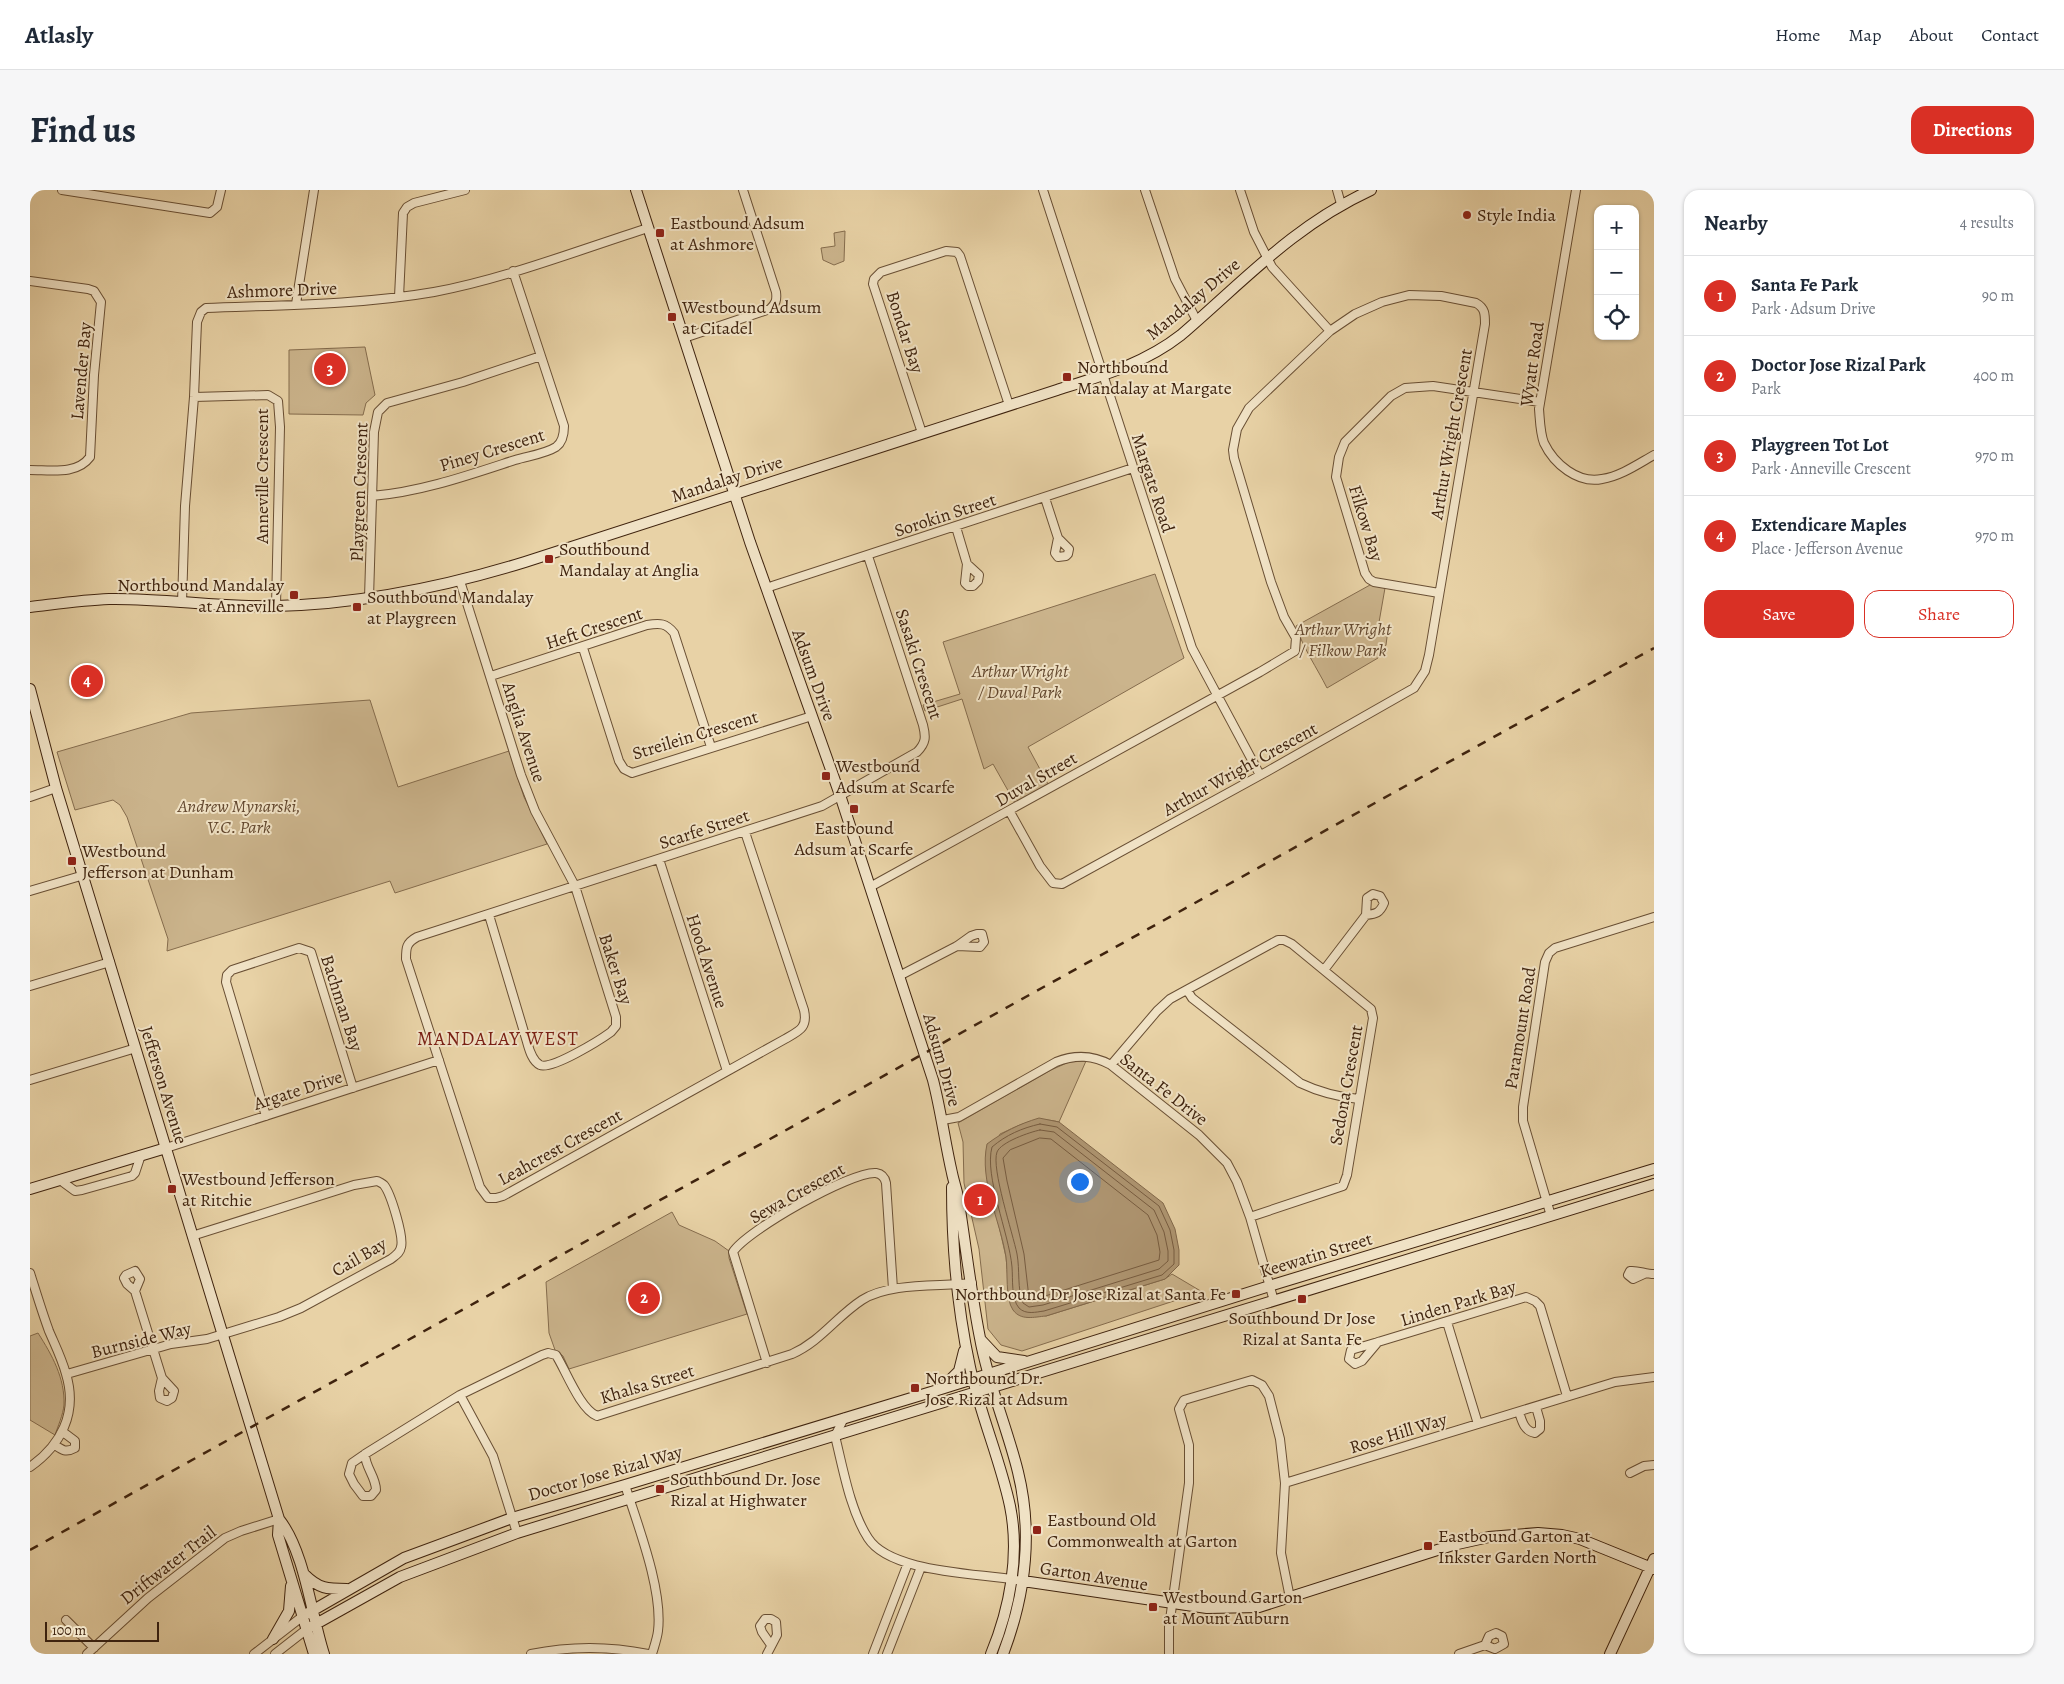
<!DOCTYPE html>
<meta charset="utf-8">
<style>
:root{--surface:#fff;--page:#f6f6f7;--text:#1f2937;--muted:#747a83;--line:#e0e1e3;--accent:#d93025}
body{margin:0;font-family:Alegreya,serif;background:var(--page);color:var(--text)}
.controls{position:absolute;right:15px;top:15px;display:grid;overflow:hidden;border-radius:10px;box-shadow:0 1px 4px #0004}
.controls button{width:45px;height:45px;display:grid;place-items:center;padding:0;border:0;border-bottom:1px solid var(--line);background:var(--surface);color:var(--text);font:25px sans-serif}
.scale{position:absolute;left:15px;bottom:12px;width:114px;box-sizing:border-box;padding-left:5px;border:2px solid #3f230e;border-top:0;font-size:14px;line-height:18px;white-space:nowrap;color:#3f230e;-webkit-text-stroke:4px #f0e2c5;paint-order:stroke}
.you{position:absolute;left:1049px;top:991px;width:18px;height:18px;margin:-12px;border:4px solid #fff;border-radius:50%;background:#1a73e8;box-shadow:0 0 0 8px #1a73e833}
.badge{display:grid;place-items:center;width:32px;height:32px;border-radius:50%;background:var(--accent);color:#fff;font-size:16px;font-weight:700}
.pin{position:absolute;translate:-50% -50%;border:2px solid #fff;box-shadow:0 1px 5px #0006}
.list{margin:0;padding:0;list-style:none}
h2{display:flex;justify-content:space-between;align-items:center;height:65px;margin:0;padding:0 20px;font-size:21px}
h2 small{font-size:16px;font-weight:400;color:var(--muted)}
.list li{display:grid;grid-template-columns:32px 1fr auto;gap:15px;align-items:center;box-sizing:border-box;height:80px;padding:0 20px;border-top:1px solid var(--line)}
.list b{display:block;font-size:19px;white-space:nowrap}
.list p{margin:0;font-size:16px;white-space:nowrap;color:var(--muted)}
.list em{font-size:16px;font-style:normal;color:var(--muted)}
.actions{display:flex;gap:10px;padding:15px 20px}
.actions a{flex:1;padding:11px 0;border:1px solid var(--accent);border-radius:15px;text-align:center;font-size:18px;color:var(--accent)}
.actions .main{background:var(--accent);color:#fff}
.icon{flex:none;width:28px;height:28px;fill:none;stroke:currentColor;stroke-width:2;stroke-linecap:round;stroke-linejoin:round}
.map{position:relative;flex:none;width:1624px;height:1464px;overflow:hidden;border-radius:15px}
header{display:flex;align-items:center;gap:30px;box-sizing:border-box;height:70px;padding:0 25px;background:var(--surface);border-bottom:1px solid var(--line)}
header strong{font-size:24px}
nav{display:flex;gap:28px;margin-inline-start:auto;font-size:18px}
.intro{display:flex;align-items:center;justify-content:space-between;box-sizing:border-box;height:120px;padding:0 30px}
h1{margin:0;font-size:35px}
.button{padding:12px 22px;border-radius:15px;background:var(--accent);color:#fff;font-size:18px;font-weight:700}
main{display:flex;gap:30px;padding:0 30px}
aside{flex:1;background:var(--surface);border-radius:15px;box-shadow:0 1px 4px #0004}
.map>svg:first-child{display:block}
.green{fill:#cbb48c;stroke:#856c4d}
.water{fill:#af9672;stroke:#82684a}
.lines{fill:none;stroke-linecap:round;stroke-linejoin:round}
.shore{stroke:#775c40;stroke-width:1}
.street-casing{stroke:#694f34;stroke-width:10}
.secondary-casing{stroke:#3f230e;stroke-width:12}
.street{stroke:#f0e2c5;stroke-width:8}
.secondary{stroke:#f0e2c5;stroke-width:10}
.rail{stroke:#3f230e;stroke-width:2.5;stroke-dasharray:9 9;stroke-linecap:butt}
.poi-dot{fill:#8f2418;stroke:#f0e2c5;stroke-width:2}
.labels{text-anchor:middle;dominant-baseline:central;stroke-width:4;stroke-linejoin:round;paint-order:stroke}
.poi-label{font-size:18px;fill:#3f230e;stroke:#f0e2c5;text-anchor:start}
.street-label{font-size:18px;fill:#3f230e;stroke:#f0e2c5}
.park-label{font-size:18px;font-style:italic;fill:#62472e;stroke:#f0e2c5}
.neighbourhood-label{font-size:19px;letter-spacing:1px;fill:#7a1f14;stroke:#f0e2c5}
</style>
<header>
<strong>Atlasly</strong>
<nav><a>Home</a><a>Map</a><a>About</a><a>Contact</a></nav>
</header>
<div class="intro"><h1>Find us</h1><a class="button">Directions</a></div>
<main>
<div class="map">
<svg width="1624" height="1464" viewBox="0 0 1624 1464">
<rect width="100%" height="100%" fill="#e8d2a6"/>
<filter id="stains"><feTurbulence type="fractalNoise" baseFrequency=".004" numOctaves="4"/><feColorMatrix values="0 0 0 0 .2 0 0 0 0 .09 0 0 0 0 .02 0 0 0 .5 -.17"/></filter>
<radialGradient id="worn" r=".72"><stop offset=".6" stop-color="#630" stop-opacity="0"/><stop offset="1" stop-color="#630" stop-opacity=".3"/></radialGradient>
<path class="green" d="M815,41L814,71L804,75L793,70L791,58L805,56L804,43Z
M335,157L345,205L336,213L333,225L259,224V160Z
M1125,384L1154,468L998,557L1018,594L985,613L963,574L954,579L932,509L895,521L893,515L930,504L913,452Z
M1340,395L1355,398L1348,438L1358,439L1356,455L1348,468L1297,498C1287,478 1273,458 1266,436Z
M340,510L368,597L479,561L494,607L517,654L365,703L360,691L137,761L138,749L97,627L90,615L83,610L45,620L27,562L161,523Z
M1056,871L1029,932C1005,926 992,934 970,944L956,979L976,1067L980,1111L1016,1126L1135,1089L1142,1084L1174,1103H1168L992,1161L971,1155L958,1139L949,1059L934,993L933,952L928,933L1021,880L1039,872Z
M642,1022L649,1035L685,1051L699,1061V1068L717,1124L539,1179L533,1166L525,1160L519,1143L516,1092Z
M8,1143C22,1165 35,1188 34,1215C33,1225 28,1236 25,1245L0,1230V1146Z"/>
<path class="water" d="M1009,928L1029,932L1133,1013L1145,1039L1149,1060V1075L1135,1089L1016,1126C1004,1127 991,1131 983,1120C975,1109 978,1081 976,1067C970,1030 949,991 957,954C973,942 989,934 1009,928Z"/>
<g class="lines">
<path class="shore" d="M1010,934L1027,937L1129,1016L1140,1040L1144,1060V1074L1132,1085L1014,1121C1006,1122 996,1125 989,1118C981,1109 983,1089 982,1077C979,1043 954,986 962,957C976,945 992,938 1010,934Z
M1010,940L1024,942L1124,1020L1134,1042L1138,1061V1071L1129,1079L1013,1115L999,1117L993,1113C987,1099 990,1080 987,1064C983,1044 961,978 967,962C971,952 1000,942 1010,940Z
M1010,948L1021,949L1118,1025L1127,1045L1130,1062L1129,1070L1012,1107L999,1108L994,1064L977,991L973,968L980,960Z"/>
<g class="street-casing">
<path id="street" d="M32,0L180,23L187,17L191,0
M1013,0L1162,458L1230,585
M1115,0L1145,89L1167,131
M1210,0L1224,42L1242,77L1300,141
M1307,0L1311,14
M1546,0L1509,219C1510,230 1510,243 1514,253C1524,274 1548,294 1572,289C1591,286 1608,274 1624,265
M0,91L58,99L64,101L71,112L64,185L60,267C47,285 21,280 0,280
M369,107L373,23L377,17L384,13L435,0
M266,114L284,0
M654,148L740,119C746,113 747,110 746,102L713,0
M164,207L238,205L248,211L250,237L246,416
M892,243L843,94L844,89L851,82L916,61L927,62L930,66L979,215
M342,306C391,302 439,285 485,270C498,266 515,264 526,257C533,252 534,244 534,236L483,81
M1015,308L1028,348L1039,359L1038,364L1036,366L1028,367L1025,363L1028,348
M926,337L937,374L935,393L938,396H943L948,391L949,385L937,374
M430,391L491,585L505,621L545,696L586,827V836L581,842C570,850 522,880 510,875C502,871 499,859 497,852L459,725
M736,398L1103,278
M1409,403L1344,392L1339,389L1335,383L1306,287L1309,267L1315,252L1361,206L1375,198L1403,196L1510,212
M339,408L344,242L348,222L357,213L433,192L511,166
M152,413L155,316L164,207L167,132L171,122L176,118C252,115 329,115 404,102C474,89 549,60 618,38
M553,458L589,571L594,579L602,583L782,526
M461,486L617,435C630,433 636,433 644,443L681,557
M0,607L26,598
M715,642L774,820C778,838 769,841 755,849L473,1006L466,1008H458L450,997L376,769C376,758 376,753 387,747L792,616L887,562C896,553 896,547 893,535L838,366
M629,669L697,881
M840,697L1230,482L1265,461L1266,448L1254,427L1241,392L1204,268L1203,260L1207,239L1219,218L1300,141L1325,124L1352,112L1379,105L1411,106L1446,113C1455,118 1455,124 1455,134L1399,465L1395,481L1384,498L1238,581L1032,694L1023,693L1010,676L980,622
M0,701L54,685
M1294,780L1336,725L1337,708L1343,704L1350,706L1354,713C1350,723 1346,724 1336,725
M869,786L927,756L941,746L947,744H952L954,752L950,757L927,756
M0,796L80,772
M1157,800L1162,808L1270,893C1289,902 1308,907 1329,909
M1081,875L1127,821L1140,809L1248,750H1254L1262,754L1341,819L1343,828L1317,985L1313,996L1220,1027
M0,890L106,858
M236,926L196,792L197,785L202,780L269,758L281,762L323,898
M913,930L929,927L1026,872C1046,864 1063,865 1081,875L1169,945L1197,973L1207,992L1220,1027L1244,1111
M136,958L409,870
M30,990L45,1001L52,1000L102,986L105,983L111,965
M1521,1026L1493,931V917L1515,772L1519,763L1525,758L1624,727
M0,1083C6,1102 12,1122 19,1141C25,1155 32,1169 36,1184C48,1223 31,1255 0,1277
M1614,1084L1603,1089L1598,1085L1600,1081C1608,1080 1615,1084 1624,1084
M105,1101L110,1089L105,1081L96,1085L94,1088L97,1094L105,1101L132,1188L144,1201L142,1208L137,1211L130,1208L129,1201L132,1188
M1417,1132L1448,1234
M1348,1152L1332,1171L1325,1174L1319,1169L1321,1160L1348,1152L1496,1107L1505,1111L1510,1116L1537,1206
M737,1173L703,1062C716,1041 821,981 846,983C852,984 855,988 856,993L863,1099
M37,1184L141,1154L177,1149L249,1127L271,1118L361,1069C366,1065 370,1063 371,1057C374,1047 361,1004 354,995C353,994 348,991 347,991L324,995L162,1046
M430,1205L463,1266L487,1343
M1489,1222C1492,1231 1494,1241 1505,1243L1510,1239V1231L1506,1217
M814,1228L805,1246C813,1278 820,1320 838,1348C860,1383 948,1383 986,1390
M25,1255C32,1260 36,1263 45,1258V1251L33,1242
M335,1264C335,1277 346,1287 346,1300L341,1306H333L324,1294L319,1284L322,1273L335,1264L430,1205L512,1165L518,1163L526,1165C536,1181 550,1219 567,1226L762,1164C791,1151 806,1127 832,1110C860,1092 909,1097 942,1093
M1600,1283L1614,1276L1624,1275
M1255,1293L1585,1192L1624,1187
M595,1295C608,1336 633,1400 628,1441C627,1449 624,1457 622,1464
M36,1430L64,1458
M57,1464L118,1408L195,1348L211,1341L249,1329
M224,1464L273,1426
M245,1464L277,1439
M501,1464C540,1456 579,1456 618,1464
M737,1464L747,1445L746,1432L741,1429H735L730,1436L732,1442L741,1455
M843,1464L878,1373
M857,1464L891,1377
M1139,1464V1437L1159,1293V1255L1149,1219L1154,1210L1222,1190L1232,1195L1239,1206L1250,1249L1255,1293L1251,1363L1260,1408
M1429,1464L1455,1455L1459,1446L1466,1443L1472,1446L1474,1454L1465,1459L1455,1455"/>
</g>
<g class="secondary-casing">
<path id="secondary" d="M606,0L720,352L810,605L903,890C911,921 915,953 922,983C924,993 928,1003 929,1013C936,1057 941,1103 950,1148C958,1194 977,1237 988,1282C1003,1343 995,1406 973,1464
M0,417C26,414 53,410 79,409C135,408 190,418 246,416C332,414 414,397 495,372L1027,200C1071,186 1114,174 1151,145C1214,91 1263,36 1341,0
M0,499L26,598L249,1329C275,1362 281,1424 294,1464
M922,997C922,1058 927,1117 940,1177C950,1224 970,1269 980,1316C990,1365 980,1418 961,1464
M0,999L136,958
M951,1150L967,1167L994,1171
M913,1197L929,1181L934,1161
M249,1329L248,1345L284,1464
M274,1384C289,1399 297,1399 317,1399
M993,1391L1177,1418L1229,1417L1423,1355L1459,1347L1508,1343L1532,1345L1550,1349L1624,1379
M273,1426L374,1368L482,1328L595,1295L911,1199L1249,1093L1624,979
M277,1439L370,1387L487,1343L1624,994
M243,1449L259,1421L261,1396
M1580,1464L1624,1369"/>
</g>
<use href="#street" class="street"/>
<use href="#secondary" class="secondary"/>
<path class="rail" d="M0,1360L1624,458"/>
</g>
<g class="poi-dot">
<circle cx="1437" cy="25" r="5"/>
<rect x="625" y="38" width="10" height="10" rx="2.5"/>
<rect x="637" y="122" width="10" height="10" rx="2.5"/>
<rect x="1032" y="182" width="10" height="10" rx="2.5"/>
<rect x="514" y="364" width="10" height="10" rx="2.5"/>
<rect x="259" y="400" width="10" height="10" rx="2.5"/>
<rect x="322" y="412" width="10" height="10" rx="2.5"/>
<rect x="791" y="581" width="10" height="10" rx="2.5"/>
<rect x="819" y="614" width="10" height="10" rx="2.5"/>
<rect x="37" y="666" width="10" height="10" rx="2.5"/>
<rect x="137" y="994" width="10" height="10" rx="2.5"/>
<rect x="1201" y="1099" width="10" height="10" rx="2.5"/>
<rect x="1267" y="1104" width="10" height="10" rx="2.5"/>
<rect x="880" y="1193" width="10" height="10" rx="2.5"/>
<rect x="625" y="1294" width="10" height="10" rx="2.5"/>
<rect x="1002" y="1335" width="10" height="10" rx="2.5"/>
<rect x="1393" y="1351" width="10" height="10" rx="2.5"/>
<rect x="1118" y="1412" width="10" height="10" rx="2.5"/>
</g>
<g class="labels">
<g class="poi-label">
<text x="1447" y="25">Style India</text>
<text x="640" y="33">Eastbound Adsum<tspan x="640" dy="21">at Ashmore</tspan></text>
<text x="652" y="117">Westbound Adsum<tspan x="652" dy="21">at Citadel</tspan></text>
<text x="1047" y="177">Northbound<tspan x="1047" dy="21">Mandalay at Margate</tspan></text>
<text x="529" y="359">Southbound<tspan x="529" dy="21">Mandalay at Anglia</tspan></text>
<text x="254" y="395" text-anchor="end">Northbound Mandalay<tspan x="254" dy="21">at Anneville</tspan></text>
<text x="337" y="407">Southbound Mandalay<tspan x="337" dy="21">at Playgreen</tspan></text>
<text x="806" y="576">Westbound<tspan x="806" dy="21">Adsum at Scarfe</tspan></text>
<text x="824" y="638" text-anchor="middle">Eastbound<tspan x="824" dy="21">Adsum at Scarfe</tspan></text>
<text x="52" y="661">Westbound<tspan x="52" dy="21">Jefferson at Dunham</tspan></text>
<text x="152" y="989">Westbound Jefferson<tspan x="152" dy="21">at Ritchie</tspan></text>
<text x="1196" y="1104" text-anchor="end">Northbound Dr Jose Rizal at Santa Fe</text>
<text x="1272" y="1128" text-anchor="middle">Southbound Dr Jose<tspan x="1272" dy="21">Rizal at Santa Fe</tspan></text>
<text x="895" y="1188">Northbound Dr.<tspan x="895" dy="21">Jose Rizal at Adsum</tspan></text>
<text x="640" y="1289">Southbound Dr. Jose<tspan x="640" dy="21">Rizal at Highwater</tspan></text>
<text x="1017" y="1330">Eastbound Old<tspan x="1017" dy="21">Commonwealth at Garton</tspan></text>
<text x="1408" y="1346">Eastbound Garton at<tspan x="1408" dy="21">Inkster Garden North</tspan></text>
<text x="1133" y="1407">Westbound Garton<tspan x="1133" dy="21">at Mount Auburn</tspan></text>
</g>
<g class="street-label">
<text transform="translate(252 100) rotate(-2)">Ashmore Drive</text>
<text transform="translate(1163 109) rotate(-40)">Mandalay Drive</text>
<text transform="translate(875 142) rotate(72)">Bondar Bay</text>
<text transform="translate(1502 174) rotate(-82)">Wyatt Road</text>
<text transform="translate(51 181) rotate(-85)">Lavender Bay</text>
<text transform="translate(1421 244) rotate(-80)">Arthur Wright Crescent</text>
<text transform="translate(462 260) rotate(-17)">Piney Crescent</text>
<text transform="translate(232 286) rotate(-90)">Anneville Crescent</text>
<text transform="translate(697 289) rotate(-18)">Mandalay Drive</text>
<text transform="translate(1123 293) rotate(72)">Margate Road</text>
<text transform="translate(329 302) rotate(-88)">Playgreen Crescent</text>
<text transform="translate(915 325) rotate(-18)">Sorokin Street</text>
<text transform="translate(1336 333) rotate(73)">Filkow Bay</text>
<text transform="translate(564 438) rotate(-18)">Heft Crescent</text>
<text transform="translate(889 474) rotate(72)">Sasaki Crescent</text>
<text transform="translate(784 485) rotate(70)">Adsum Drive</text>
<text transform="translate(494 542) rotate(72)">Anglia Avenue</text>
<text transform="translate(665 545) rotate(-17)">Streilein Crescent</text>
<text transform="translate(1210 579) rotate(-29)">Arthur Wright Crescent</text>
<text transform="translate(1006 589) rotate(-30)">Duval Street</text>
<text transform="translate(674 639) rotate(-18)">Scarfe Street</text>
<text transform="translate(677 771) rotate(72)">Hood Avenue</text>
<text transform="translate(586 779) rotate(72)">Baker Bay</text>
<text transform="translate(312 813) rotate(72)">Bachman Bay</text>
<text transform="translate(1490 838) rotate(-81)">Paramount Road</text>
<text transform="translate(912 870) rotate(74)">Adsum Drive</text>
<text transform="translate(134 895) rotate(73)">Jefferson Avenue</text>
<text transform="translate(1316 895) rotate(-80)">Sedona Crescent</text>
<text transform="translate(1134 899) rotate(38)">Santa Fe Drive</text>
<text transform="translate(268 900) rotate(-18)">Argate Drive</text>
<text transform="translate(530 957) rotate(-29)">Leahcrest Crescent</text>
<text transform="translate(767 1003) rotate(-29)">Sewa Crescent</text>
<text transform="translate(1286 1065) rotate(-17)">Keewatin Street</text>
<text transform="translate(329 1067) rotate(-30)">Cail Bay</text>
<text transform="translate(1428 1113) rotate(-17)">Linden Park Bay</text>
<text transform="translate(111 1150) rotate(-14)">Burnside Way</text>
<text transform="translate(617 1194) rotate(-17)">Khalsa Street</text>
<text transform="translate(1368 1243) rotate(-17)">Rose Hill Way</text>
<text transform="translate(575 1283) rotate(-16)">Doctor Jose Rizal Way</text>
<text transform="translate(138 1375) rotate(-38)">Driftwater Trail</text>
<text transform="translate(1064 1386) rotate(9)">Garton Avenue</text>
</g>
<g class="park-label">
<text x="1313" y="439">Arthur Wright<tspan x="1313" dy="21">/ Filkow Park</tspan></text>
<text x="990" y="481">Arthur Wright<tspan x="990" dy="21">/ Duval Park</tspan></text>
<text x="209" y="616">Andrew Mynarski,<tspan x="209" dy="21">V.C. Park</tspan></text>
</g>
<g class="neighbourhood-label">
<text x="468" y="849">MANDALAY WEST</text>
</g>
</g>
<rect width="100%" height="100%" filter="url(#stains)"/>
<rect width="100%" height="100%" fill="url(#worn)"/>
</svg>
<div class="controls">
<button>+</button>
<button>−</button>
<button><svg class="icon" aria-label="locate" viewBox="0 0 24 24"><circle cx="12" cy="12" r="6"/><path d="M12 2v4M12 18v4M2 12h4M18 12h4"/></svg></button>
</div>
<div class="scale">100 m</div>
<div class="you"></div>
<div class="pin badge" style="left:950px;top:1010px">1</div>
<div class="pin badge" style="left:614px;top:1108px">2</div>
<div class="pin badge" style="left:300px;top:179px">3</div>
<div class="pin badge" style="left:57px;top:491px">4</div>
</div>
<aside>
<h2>Nearby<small>4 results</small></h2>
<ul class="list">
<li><span class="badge">1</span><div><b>Santa Fe Park</b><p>Park · Adsum Drive</p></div><em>90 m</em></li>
<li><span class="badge">2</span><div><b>Doctor Jose Rizal Park</b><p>Park</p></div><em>400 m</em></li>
<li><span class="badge">3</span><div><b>Playgreen Tot Lot</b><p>Park · Anneville Crescent</p></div><em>970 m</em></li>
<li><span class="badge">4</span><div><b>Extendicare Maples</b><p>Place · Jefferson Avenue</p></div><em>970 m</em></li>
</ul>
<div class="actions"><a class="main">Save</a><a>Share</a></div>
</aside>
</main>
